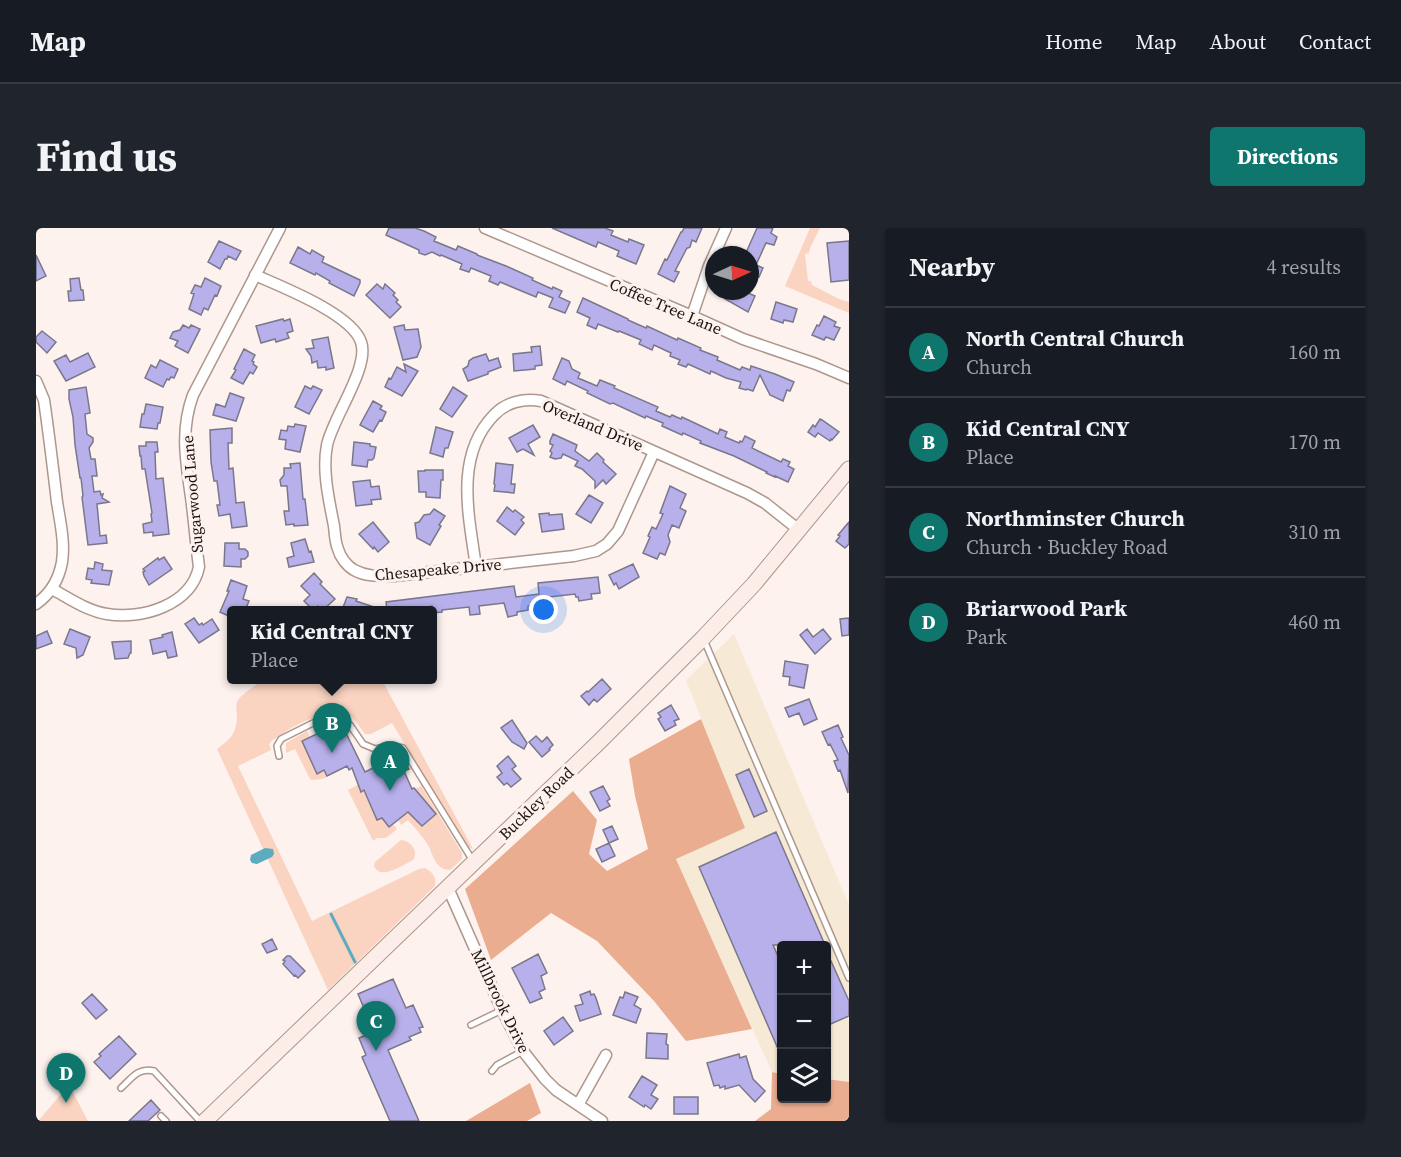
<!DOCTYPE html>
<meta charset="utf-8">
<style>
:root{--surface:#171b24;--page:#20242c;--text:#f1f3f6;--muted:#9ea1a6;--line:#363941;--accent:#0f766e}
body{margin:0;font-family:"Source Serif 4",serif;background:var(--page);color:var(--text)}
.controls{position:absolute;right:18px;bottom:18px;display:grid;overflow:hidden;border-radius:6px;box-shadow:0 2px 4px #0004}
.controls button{width:54px;height:54px;display:grid;place-items:center;padding:0;border:0;border-bottom:2px solid var(--line);background:var(--surface);color:var(--text);font:30px sans-serif}
.compass{position:absolute;left:669px;top:18px;width:54px;height:54px;border-radius:50%;background:var(--surface);box-shadow:0 2px 4px #0004;rotate:86deg}
.you{position:absolute;left:508px;top:382px;width:21px;height:21px;margin:-15px;border:4px solid #fff;border-radius:50%;background:#1a73e8;box-shadow:0 0 0 9px #1a73e833}
.badge{display:grid;place-items:center;width:39px;height:39px;border-radius:50%;background:var(--accent);color:#fff;font-size:20px;font-weight:700}
.pin{position:absolute;translate:-50% -50px;filter:drop-shadow(0 2px 3px #0008)}
.pin::after{content:'';position:absolute;top:32px;width:21px;height:18px;background:inherit;clip-path:polygon(0 0,100% 0,50% 100%)}
.popup{position:absolute;left:191px;top:378px;width:210px;height:78px;box-sizing:border-box;display:grid;place-content:center;border-radius:6px;background:var(--surface);filter:drop-shadow(0 2px 4px #0005);font-size:20px;white-space:nowrap;color:var(--muted)}
.popup b{font-size:22px;color:var(--text)}
.popup::after{content:'';position:absolute;left:50%;top:100%;margin-left:-12px;border:12px solid transparent;border-top-color:var(--surface)}
.list{margin:0;padding:0;list-style:none}
h2{display:flex;justify-content:space-between;align-items:center;height:78px;margin:0;padding:0 24px;font-size:26px}
h2 small{font-size:20px;font-weight:400;color:var(--muted)}
.list li{display:grid;grid-template-columns:39px 1fr auto;gap:18px;align-items:center;box-sizing:border-box;height:90px;padding:0 24px;border-top:2px solid var(--line)}
.list b{display:block;font-size:22px;white-space:nowrap}
.list p{margin:0;font-size:20px;white-space:nowrap;color:var(--muted)}
.list em{font-size:20px;font-style:normal;color:var(--muted)}
.icon{flex:none;width:33px;height:33px;fill:none;stroke:currentColor;stroke-width:2;stroke-linecap:round;stroke-linejoin:round}
.map{position:relative;flex:none;width:813px;height:893px;overflow:hidden;border-radius:6px}
header{display:flex;align-items:center;gap:36px;box-sizing:border-box;height:84px;padding:0 30px;background:var(--surface);border-bottom:2px solid var(--line)}
header strong{font-size:28px}
nav{display:flex;gap:33px;margin-inline-start:auto;font-size:21px}
.intro{display:flex;align-items:center;justify-content:space-between;box-sizing:border-box;height:144px;padding:0 36px}
h1{margin:0;font-size:42px}
.button{padding:15px 27px;border-radius:6px;background:var(--accent);color:#fff;font-size:21px;font-weight:700}
main{display:flex;gap:36px;padding:0 36px}
aside{flex:1;background:var(--surface);border-radius:6px;box-shadow:0 2px 4px #0004}
.map>svg:first-child{display:block}
.industrial{fill:#f6e9d5}
.green{fill:#fad3c1}
.forest{fill:#ebad90}
.water{fill:#5bacbe}
.lines{fill:none;stroke-linecap:round;stroke-linejoin:round}
.stream{stroke:#5bacbe;stroke-width:3}
.building{fill:#b7b0eb;stroke:#79778b;stroke-width:1.5}
.lane-casing{stroke:#ae978c;stroke-width:8}
.street-casing{stroke:#ae978c;stroke-width:13}
.secondary-casing{stroke:#ae978c;stroke-width:17}
.lane{stroke:#fff;stroke-width:5}
.street{stroke:#fff;stroke-width:10}
.secondary{stroke:#fcede8;stroke-width:15}
.labels{text-anchor:middle;dominant-baseline:central;stroke-width:6;stroke-linejoin:round;paint-order:stroke}
.street-label{font-size:16px;fill:#1d1410;stroke:#fdf2ee}
</style>
<header>
<strong>Map</strong>
<nav><a>Home</a><a>Map</a><a>About</a><a>Contact</a></nav>
</header>
<div class="intro"><h1>Find us</h1><a class="button">Directions</a></div>
<main>
<div class="map">
<svg width="813" height="893" viewBox="0 0 813 893">
<rect width="100%" height="100%" fill="#fdf2ee"/>
<path class="industrial" d="M698,406L813,677V854L791,851L790,718H746L745,846L736,844L640,631L708,599L650,452Z"/>
<path class="green" d="M774,0H784L774,20L773,25L769,26L772,53H775L776,57L803,71L813,74V85L749,58Z
M228,452H346L437,621L431,618L356,495L335,506H329C323,498 317,486 306,483C292,479 242,505 233,516L235,522L202,538L276,693L383,641L389,640C396,644 401,649 399,658L292,762L181,521C196,510 201,505 201,486C200,482 200,475 202,472C205,467 223,454 228,452Z
M271,503L274,509L266,514L281,545L288,542L291,549C287,551 277,553 274,551L259,521L250,525V515Z
M322,557L325,563L328,562L341,592L346,590L353,599L357,596L361,601L350,610H341L337,613L312,562Z
M385,558L426,625V631L414,642C397,641 398,625 390,614C385,606 378,599 372,592L365,597L362,592L370,582L386,598L400,587L379,561Z
M365,612C375,613 383,623 377,632C366,637 345,653 338,638L339,634Z
M33,857L52,893H2Z"/>
<path class="forest" d="M665,491L709,600L640,631L716,801L650,813L618,773L561,713L515,685L455,732L429,661L537,563L561,592L553,626L571,643L612,621L599,568L593,531Z
M736,844L745,846L746,870H790L791,851L813,854V893H719L735,881Z
M494,855L505,885L491,893H430Z"/>
<path class="water" d="M229,620L237,621L238,626L236,629L221,636L216,635L214,632L215,627Z"/>
<g class="lines">
<path class="stream" d="M295,686L319,734"/>
</g>
<path class="building" d="M353,0H379L388,3L400,9L398,13L420,22L422,18L441,26V27L470,38L497,50L496,52L516,61L517,59L526,63L523,69L534,74L529,85L513,79L517,70L502,64L500,69L464,54L462,57L453,53L455,48L435,40L433,44L424,41L426,36L405,27L404,28L396,24L389,27L383,25V22L350,7Z
M516,0H569L577,3L575,7L592,14L593,11L608,17L600,36L581,28L583,23L562,14L560,19Z
M648,0H666L660,14L656,12L654,19L652,20H651L639,43L643,44L638,54L622,46L629,31L631,32L645,4H646Z
M721,0H737L735,5L741,9L738,17L730,15L720,37L727,40L723,49L717,46L714,52V27H709Z
M183,13L205,23L200,32L192,28L191,31H189L184,41L172,34Z
M813,13V52L795,54L791,15Z
M262,19L274,26L276,22L288,29L286,34L324,52V55L318,68L293,55L294,53L280,45L279,47L254,35Z
M0,27L10,48L0,53Z
M43,50L45,62H47L48,72L33,73L32,63H35L34,51Z
M169,50L185,58L181,68L179,67L172,82L168,80L165,87L153,81L158,66L155,65L159,57L165,59Z
M341,56L347,61L349,56L359,65L357,67L362,72L360,74L365,79L354,90L330,67Z
M692,63H701L709,66L710,64L719,68L712,84L689,71Z
M547,70L592,91V92L610,100L611,98L641,112L642,110L665,120L664,122L682,129L681,132L704,142L706,139L714,142L715,138L739,146L758,154L754,163L751,162L747,173L734,167L724,147L717,163L711,161L710,162L703,160L705,154L690,150L675,143L674,146L652,136L650,139L642,136L644,132L634,128L635,125L618,117L616,122L603,116L605,112L583,103L582,104L562,96L560,101L551,97L554,90L541,84Z
M740,74L761,81L757,94L748,92L747,95L735,91Z
M788,88L800,94L798,98L804,100L798,112L790,109L788,112L776,107L781,97L783,98Z
M247,91L248,93L254,91L257,103L251,105L253,110L240,114L239,111L225,115L220,98Z
M147,97L153,100L155,97L164,101L152,125L139,118L142,113L134,110L137,104L144,102Z
M368,97L369,102L382,101L385,119L381,129L367,132L358,99Z
M6,103L20,114L11,125L0,114V109Z
M292,109L298,140L290,142V139L282,140L281,133L276,135L275,128L270,121L278,120L276,112Z
M504,118L506,137L499,138V141L478,143L477,126L496,124L495,119Z
M208,121L219,127L216,133L218,134L217,136L221,139L217,146L214,144L207,156L195,150L200,142L198,141Z
M52,125L59,139L30,153L18,133L30,127L34,134Z
M450,126L453,133L462,130L465,139L452,144V146L432,153L427,141L432,138L433,133L437,130Z
M526,130L533,133L536,141L544,145L542,150L561,158L564,152L579,158L578,160L622,179L620,183L634,189L636,187L645,191L646,189L648,190L682,206L684,201L691,204L689,209L703,215L704,213L706,214L709,208L719,213L716,220L745,234L747,231L754,234L752,238L758,241L752,254L739,248V249L730,245L731,244L698,228L664,215L665,213L647,205L646,207L626,198L627,195L610,188L609,190L577,175L574,176L551,165L552,163L531,153L529,157L517,151Z
M124,132L142,141L138,150L135,149L133,152L131,151L127,159L109,150L115,137L120,140Z
M368,136L382,143L366,168L349,159L353,150L355,151L361,139L370,144Z
M269,158L275,161L277,158L286,162L273,186L259,179Z
M50,159L54,185L49,186L51,206L57,210V214L53,220L55,231H59L61,248H56L58,264L64,263L65,267L67,266L66,270L73,274L61,276L64,308L70,307L71,315L52,317L46,269L47,268L45,250H44L39,217L37,189L33,171V162Z
M417,159L431,168L416,189L404,181Z
M194,165L208,170L200,193L177,187L180,176L189,179Z
M337,173L346,178L344,181L350,184L346,193L344,192L337,204L324,197Z
M110,176L127,179L124,195H122L121,201L104,199L106,186H108Z
M784,191L786,192L803,204L796,212L795,211L794,213L782,205L779,209L772,204L777,197L779,199Z
M259,196L270,198L264,224L249,221L250,212L243,211L245,202L251,203L252,198L258,199Z
M497,197L504,209L492,216L498,227L487,221L481,224L473,210Z
M400,199L417,204L412,220H409L407,229L394,225Z
M196,200V215H192L193,241L197,240L200,275L208,274L211,298L196,300L194,286L183,288L181,277H184L181,253H178L175,234L174,202Z
M517,206L541,217L539,223L553,233L561,225L568,232L567,234L580,246L570,256L567,252L559,260V253L546,241L539,238L542,233L527,226L525,230L519,231L514,229L516,225L514,223L517,217L514,216V213Z
M110,214H121L122,224H119L120,251L127,250L133,306L117,308V304L108,305L107,296L116,294L115,286L116,285L109,241H106L105,228H104L103,218H110Z
M318,214L334,216V218L340,219L338,230L336,232H332L331,239L316,237Z
M264,235L267,271H269L272,297L258,298V296L250,297L248,283H253L251,258H245L244,252L248,247V240H255L254,236Z
M460,235L477,237L475,256H479L478,265L458,263L459,257L458,256Z
M389,242H407V252H405L404,270L390,269V264H383L382,243H389Z
M334,252L335,259L343,258L345,271L335,272L336,276L320,278L317,254Z
M634,258L650,266L644,280L650,283L643,300L636,297L632,307L634,314L629,327L624,325L621,331L607,325L614,309L612,308L616,299L620,301L627,286L624,285Z
M553,267L567,275L555,295L540,286Z
M471,279L477,284L479,282L488,289L485,292L488,295L479,307L461,293Z
M398,281L409,288L403,297L405,298L394,317L381,310L379,295L383,294L388,287L394,286Z
M513,285V287L526,286L528,301L506,304L503,286Z
M337,294L353,314L342,324L338,319L337,321L323,306Z
M813,294V316L809,320L800,313L804,308L802,307Z
M269,311L273,324L275,323L278,334L253,339L251,330L258,328L255,315Z
M189,315H203V321H209L212,324V328L209,331H205V339L188,338Z
M128,329L136,341L113,357L108,348L107,344L109,343L107,341L122,330L123,332Z
M59,334L67,336L66,342L76,343L73,357L55,355L56,352L50,351L52,340L58,341Z
M597,336L603,349L583,361L580,355L578,357L573,347Z
M278,345L286,354L284,356L299,371L287,382L282,378L277,382L268,373L274,367L265,358Z
M562,349L564,365L555,366L556,371L543,373L542,369H540L539,366L513,369L512,370L513,376L492,378V382L481,384V387L472,389L468,375L443,378L444,386L434,387L433,379L406,382V384L397,385L396,378L378,381V382H351L350,374L478,358L480,369L503,366L502,355Z
M195,352L211,358L207,371L213,373L210,380L205,381L204,382H195V389L184,384L193,363H191Z
M311,369L321,371L320,373L344,381V382H306Z
M158,390L163,397L166,395L167,397L176,391L183,402L163,415L149,396Z
M813,390V407L806,408L804,391Z
M34,401L54,409L47,427L41,430L40,420L28,416Z
M771,401L777,409L787,401L795,411L779,426L764,407Z
M11,403L16,415L0,421V408Z
M136,404L141,428L132,430L130,423L117,426L114,412L127,409L126,407Z
M95,413V425H94L92,430L79,431L76,414Z
M749,433L772,437L768,460L753,457L754,449L747,448Z
M566,451L575,461L561,474L558,471L553,477L545,468L551,463L552,464Z
M773,471L781,491L768,497L763,485L753,489L749,480Z
M635,477L643,491L638,493L640,497L629,503L622,491L625,489L622,485Z
M476,492L491,515L488,521L476,514L465,500Z
M802,497L807,509L805,510L813,527L812,565L804,542L802,543L798,533L802,532L794,516L792,517L786,504Z
M293,500L297,509L309,503L329,544L365,526L373,541L368,543L376,561L378,560L400,586L386,598L372,584L353,599L346,590L341,592L328,562L325,564L316,540L313,542L311,538L291,548L288,542L281,546L266,513Z
M500,508L506,514L511,509L517,517L513,521L514,522L506,529L493,514Z
M472,528L480,538L476,541L485,551L475,559L471,555L468,557L461,549L466,545L461,538Z
M713,541L731,583L718,589L700,547Z
M567,558L574,571L571,573L574,578L564,583L554,564Z
M576,598L582,611L573,615L567,602Z
M740,604L789,717H737L746,737V830L663,639Z
M573,615L579,628L566,634L560,621Z
M236,711L241,721L231,725L226,716Z
M790,722L813,773V788L790,798Z
M502,726L511,745L505,748L509,761L503,764L506,770L494,775L476,740Z
M251,728H254L269,743L262,750L259,747L258,748L247,736L249,733L247,732Z
M357,751L370,780L377,777L387,799L383,800L385,804L373,809L375,812L352,822L383,893H354L326,829L330,827L323,810L338,804L322,766Z
M554,763L555,767L558,766L560,770L565,786L544,793L539,778L547,776L544,767Z
M589,764L602,769L598,777L605,781L600,795L577,787L584,769L587,770Z
M56,766L71,782L60,791L46,775Z
M527,789L537,803L518,817L508,803Z
M611,805L631,806L630,816L632,817V831L610,830Z
M83,808L100,826L74,851L58,834L65,828L63,826Z
M703,826L704,830L710,828L717,851L729,863L719,874L703,857L689,861V858L684,860L683,857L678,858L671,835Z
M606,848L621,857L615,867L622,871L615,881L609,877L608,879L593,869Z
M638,869H662V886H638Z
M115,872L124,882L112,893H93Z"/>
<g class="lines">
<g class="lane-casing">
<path id="lane" d="M668,412L813,750
M243,528L241,518L245,511L289,489L299,487L306,489L314,497L327,516L339,521L358,518L367,520L437,633
M435,797L466,782
M456,843L461,837L487,823
M85,860C96,850 102,839 118,843L164,893
M125,888L130,893"/>
</g>
<g class="street-casing">
<path id="street" d="M449,0L656,88L707,111L780,136L813,150
M219,47C246,59 316,86 325,114C334,139 297,189 291,217C286,243 293,272 298,298C299,306 299,314 302,321C304,329 311,338 318,342C331,349 344,348 358,348L538,328L560,323L571,316L582,303L618,224
M656,88L673,38L690,0
M0,153L8,172C13,206 17,240 21,274C24,293 29,314 26,334C23,351 14,366 0,376
M440,339C433,288 418,228 458,187C470,174 488,170 505,173L711,265L729,275L763,302
M16,361C33,370 51,383 71,386C106,392 155,377 163,339C160,316 158,292 155,269C150,234 144,202 157,167L244,0
M412,660L466,782L487,823L509,851L520,862L566,893
M542,877L570,827"/>
</g>
<g class="secondary-casing">
<path id="secondary" d="M169,893L562,515L667,410L718,356L813,241"/>
</g>
<use href="#lane" class="lane"/>
<use href="#street" class="street"/>
<use href="#secondary" class="secondary"/>
</g>
<g class="labels">
<g class="street-label">
<text transform="translate(630 78) rotate(23)">Coffee Tree Lane</text>
<text transform="translate(557 197) rotate(23)">Overland Drive</text>
<text transform="translate(156 266) rotate(-95)">Sugarwood Lane</text>
<text transform="translate(402 341) rotate(-5)">Chesapeake Drive</text>
<text transform="translate(500 575) rotate(-44)">Buckley Road</text>
<text transform="translate(465 773) rotate(64)">Millbrook Drive</text>
</g>
</g>
</svg>
<div class="controls">
<button>+</button>
<button>−</button>
<button><svg class="icon" aria-label="layers" viewBox="0 0 24 24"><path d="M12 4l9 5-9 5-9-5zM3 14l9 5 9-5"/></svg></button>
</div>
<svg class="compass" viewBox="-18 -18 36 36"><path d="M0-13l5 13h-10z" fill="#e53935"/><path d="M0 13l5-13h-10z" fill="#9ea1a6"/></svg>
<div class="you"></div>
<div class="pin badge" style="left:354px;top:563px">A</div>
<div class="pin badge" style="left:296px;top:525px">B</div>
<div class="popup"><b>Kid Central CNY</b>Place</div>
<div class="pin badge" style="left:340px;top:823px">C</div>
<div class="pin badge" style="left:30px;top:875px">D</div>
</div>
<aside>
<h2>Nearby<small>4 results</small></h2>
<ul class="list">
<li><span class="badge">A</span><div><b>North Central Church</b><p>Church</p></div><em>160 m</em></li>
<li><span class="badge">B</span><div><b>Kid Central CNY</b><p>Place</p></div><em>170 m</em></li>
<li><span class="badge">C</span><div><b>Northminster Church</b><p>Church · Buckley Road</p></div><em>310 m</em></li>
<li><span class="badge">D</span><div><b>Briarwood Park</b><p>Park</p></div><em>460 m</em></li>
</ul>
</aside>
</main>
